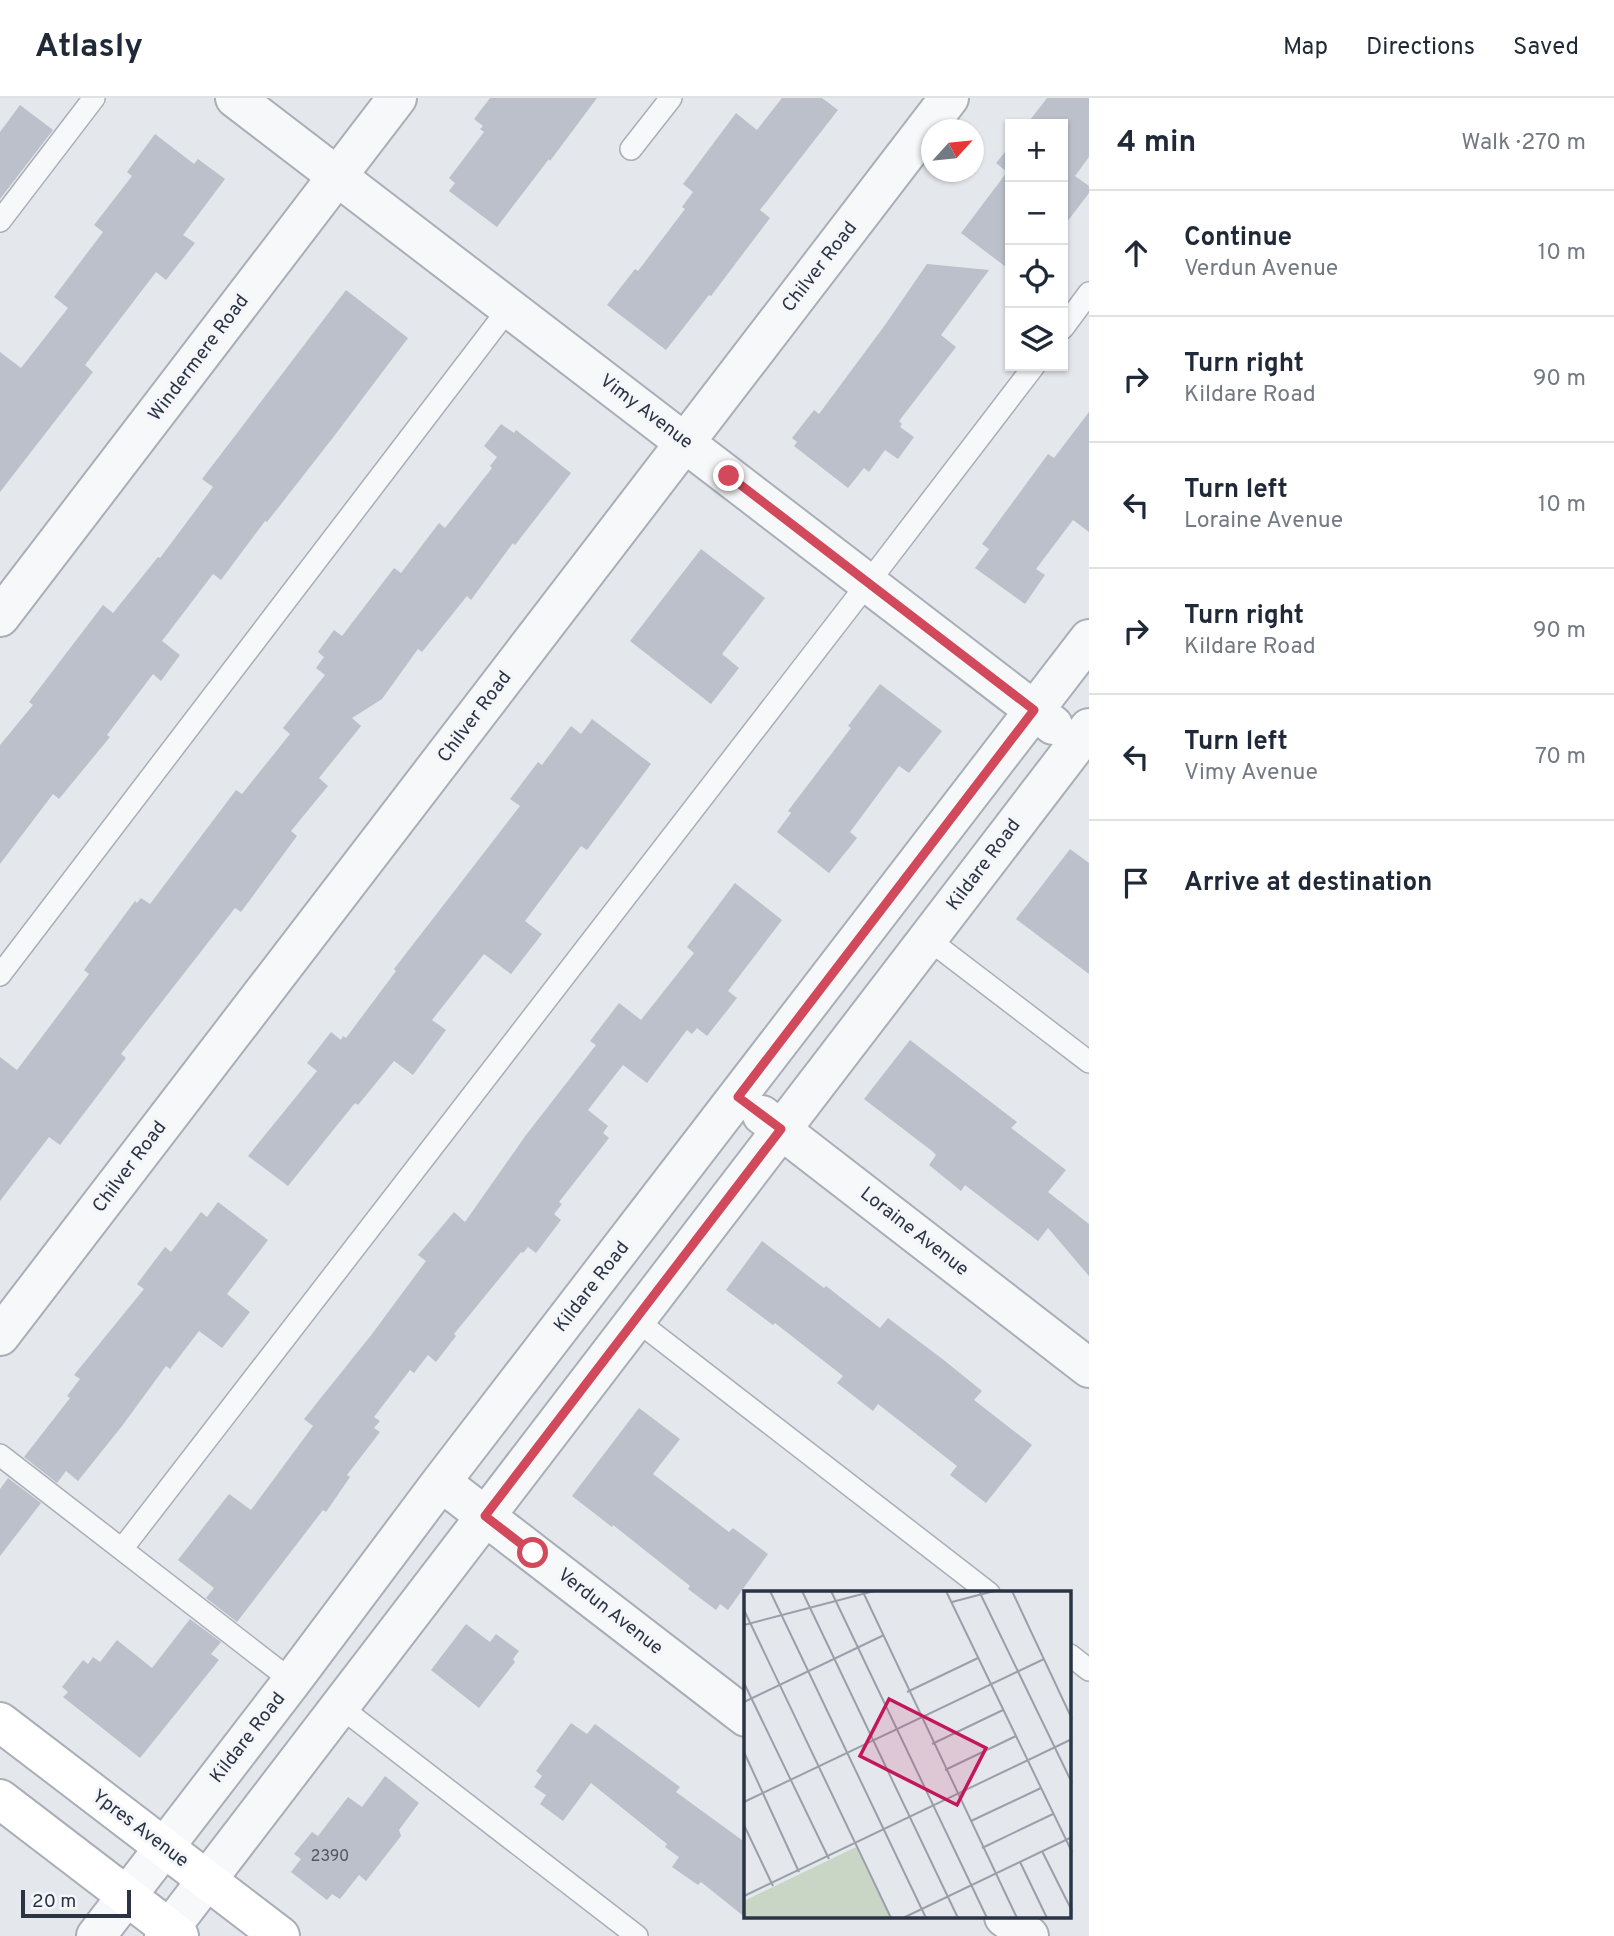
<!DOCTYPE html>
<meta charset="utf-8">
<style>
:root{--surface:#fff;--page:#f2f2f3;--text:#1f2937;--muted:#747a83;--line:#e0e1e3}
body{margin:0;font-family:Overpass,sans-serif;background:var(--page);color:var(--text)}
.controls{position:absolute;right:21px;top:21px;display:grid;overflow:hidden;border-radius:0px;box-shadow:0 2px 5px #0004}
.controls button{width:63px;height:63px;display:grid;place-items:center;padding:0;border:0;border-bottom:2px solid var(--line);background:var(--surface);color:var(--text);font:35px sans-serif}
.compass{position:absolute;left:921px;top:21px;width:63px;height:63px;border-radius:50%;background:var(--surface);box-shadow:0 2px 5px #0004;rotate:63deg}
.scale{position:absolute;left:21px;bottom:18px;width:110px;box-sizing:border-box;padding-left:7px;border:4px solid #2b3445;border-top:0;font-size:19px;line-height:24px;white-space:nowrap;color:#2b3445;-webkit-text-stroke:5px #f4f6f9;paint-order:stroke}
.stop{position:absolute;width:21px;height:21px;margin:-16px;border:5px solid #d1495b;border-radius:50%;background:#fff}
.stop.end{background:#d1495b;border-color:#fff;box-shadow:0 2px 7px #0008}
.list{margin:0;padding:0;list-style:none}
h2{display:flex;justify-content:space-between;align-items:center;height:91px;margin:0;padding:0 28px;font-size:30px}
h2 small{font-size:23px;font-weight:400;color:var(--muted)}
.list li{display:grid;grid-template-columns:46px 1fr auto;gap:21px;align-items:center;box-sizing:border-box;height:126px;padding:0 28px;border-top:2px solid var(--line)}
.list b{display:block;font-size:26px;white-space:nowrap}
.list p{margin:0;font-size:23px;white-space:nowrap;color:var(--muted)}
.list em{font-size:23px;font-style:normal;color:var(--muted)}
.icon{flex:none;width:38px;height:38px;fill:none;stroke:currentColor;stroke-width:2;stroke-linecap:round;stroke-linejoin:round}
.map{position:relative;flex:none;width:1089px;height:1838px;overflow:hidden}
header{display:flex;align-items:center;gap:42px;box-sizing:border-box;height:98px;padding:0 35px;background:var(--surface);border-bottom:2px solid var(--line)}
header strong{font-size:33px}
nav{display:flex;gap:38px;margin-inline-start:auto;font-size:24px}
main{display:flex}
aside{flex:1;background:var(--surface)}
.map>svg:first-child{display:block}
.building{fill:#bbc0ca}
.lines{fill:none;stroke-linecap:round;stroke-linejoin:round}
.lane-casing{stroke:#a9aeb7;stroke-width:24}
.street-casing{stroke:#a9aeb7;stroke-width:42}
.secondary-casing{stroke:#a9aeb7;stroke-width:42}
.lane{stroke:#f7f8fa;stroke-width:21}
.street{stroke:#f7f8fa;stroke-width:38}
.secondary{stroke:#fff;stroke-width:38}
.route{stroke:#d1495b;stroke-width:9}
.labels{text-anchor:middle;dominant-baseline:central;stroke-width:6;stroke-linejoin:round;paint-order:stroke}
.number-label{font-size:16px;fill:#4f5766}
.street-label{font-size:19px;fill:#2b3445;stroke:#f4f6f9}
.inset-road{fill:none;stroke:#9a9fa9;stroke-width:2}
.view{fill:#c2185b;fill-opacity:0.15;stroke:#c2185b;stroke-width:3.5}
.inset-edge{fill:none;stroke:#2b3445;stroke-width:3.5}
</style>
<header>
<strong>Atlasly</strong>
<nav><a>Map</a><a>Directions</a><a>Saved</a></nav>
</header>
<main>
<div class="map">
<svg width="1089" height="1838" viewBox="0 0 1089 1838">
<rect width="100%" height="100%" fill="#e4e7ec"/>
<path class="building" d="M490,0H597L550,63L549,61L497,129L449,93L455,85L449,80L484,34L480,31L483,28L474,21Z
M782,0H822L838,12L760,112L770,120L711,198L709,197L666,252L607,207L635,171L638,173L685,111L682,109L693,94L683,86L736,15L757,32Z
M1047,0H1089V59L1075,78L1089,88V95L1067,124L1063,121V26H1027Z
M20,7L53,32L0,101V34Z
M155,36L194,66L198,61L225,81L183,137L195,145L166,182L156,174L85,267L93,274L0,394V254L21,270L68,210L54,199L103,134L94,127L132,78L127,74Z
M1010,48V172L961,135L1007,74L996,65Z
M927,166L989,172L941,237L956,249L899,323L902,326L900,329L914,339L898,361L885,352L869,374L864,370L848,390L794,348L797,344L792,340L814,312L819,316L885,227Z
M346,192L408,240L335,337L267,424L265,423L221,482L213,476L162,543L180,557L161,583L153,576L107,637L110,639L59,701L53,696L0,766V647L33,607L29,604L103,507L113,515L158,459L160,460L213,389L202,381Z
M1089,314V434L1073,422L1036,471L1045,477L1025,506L975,470L989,451L982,446L1048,356L1054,360Z
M501,326L514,335L516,332L571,375L515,447L513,445L471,502L467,498L422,554L418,551L382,601L352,620L361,628L319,680L328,688L291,733L297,738L241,814L235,810L121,956L126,960L60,1047L49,1039L0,1103V959L17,972L89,876L84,872L135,803L137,805L141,800L150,806L236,692L242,696L290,636L283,630L325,577L316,570L324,559L318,554L334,532L342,538L394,470L401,475L439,425L445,430L492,370L490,368L497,359L484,348Z
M701,451L765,500L722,556L739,570L711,606L630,543Z
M880,586L942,633L909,675L899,668L850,734L857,740L829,775L777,734L791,715L788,713L851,630L848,628Z
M592,621L651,666L587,752L581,748L525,823L542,836L511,876L484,856L432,922L446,932L413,977L394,963L358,1007L355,1005L288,1088L248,1058L317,973L307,965L331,934L341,942L343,938L346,940L396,873L394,871L520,708L510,701L538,664L542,667L571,628L581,636Z
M1070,751L1089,765V876L1016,821Z
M735,785L782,822L728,893L737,900L707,938L697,930L692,936L687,932L647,985L623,967L588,1012L608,1028L603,1035L609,1040L559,1104L562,1106L554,1116L561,1122L536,1155L528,1149L523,1155L521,1154L454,1236L456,1238L436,1264L428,1257L414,1275L410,1272L374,1319L380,1323L374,1330L380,1334L347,1377L350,1379L326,1414L323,1412L237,1524L206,1500L214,1490L178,1462L229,1396L251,1412L313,1328L304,1321L372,1236L426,1163L418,1157L454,1114L465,1124L526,1037L596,947L590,943L619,905L641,922L694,855L687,849Z
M910,942L1017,1024L1011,1030L1066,1072L1048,1094L1089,1126V1178L1048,1130L1038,1143L965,1087L961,1093L929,1067L936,1057L932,1053L864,1001Z
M218,1104L268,1142L227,1196L250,1214L222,1250L199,1233L170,1271L166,1268L122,1328L78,1383L66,1373L57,1385L24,1359L70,1300L67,1298L80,1281L74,1277L144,1191L137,1186L165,1149L171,1154L201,1114L207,1119Z
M762,1143L824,1190L826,1188L880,1230L888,1220L945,1263L982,1293L974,1302L1032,1347L986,1405L950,1377L957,1368L878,1306L873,1313L837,1285L843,1278L775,1225L773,1227L726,1192Z
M639,1310L680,1341L653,1376L729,1434L733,1430L768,1456L728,1512L720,1506L716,1512L688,1491L690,1488L613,1427L612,1429L572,1398Z
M8,1380L41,1405L0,1458V1391Z
M190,1521L221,1544L211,1556L219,1562L140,1660L63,1599L68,1594L62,1589L83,1562L88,1566L93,1559L100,1564L117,1542L152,1570Z
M466,1526L490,1544L496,1536L519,1553L513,1561L515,1564L479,1610L431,1572Z
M571,1625L587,1636L595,1626L680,1689L676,1694L746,1745V1820L701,1784L698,1787L672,1769L679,1759L665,1749L667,1746L591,1685L563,1723L540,1706L546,1697L534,1689L542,1678L536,1673Z
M385,1678L419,1705L399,1732L401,1738L366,1783L359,1777L340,1801L332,1796L327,1802L291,1774L301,1761L294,1756L312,1734L318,1738L348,1699L362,1709Z"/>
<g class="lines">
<g class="lane-casing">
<path id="lane" d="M631,51L671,0
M0,123L94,0
M1063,230L1089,195
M928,841L1089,964
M0,877L509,210
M636,1222L989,1495
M0,1357L292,1583
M122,1451L868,485L1034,268
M1070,1557L1089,1572
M339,1608L637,1838"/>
</g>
<g class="street-casing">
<path id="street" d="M235,0L1053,627
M0,519L397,0
M762,1017L1089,1270
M0,1238L949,0
M441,1384L746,1619
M1004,1819L1029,1838
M96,1838L292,1583L441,1384L1089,541
M164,1838L1089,630"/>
</g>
<g class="secondary-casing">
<path id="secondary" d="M0,1624L280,1838
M0,1701L179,1838"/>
</g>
<use href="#lane" class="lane"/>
<use href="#street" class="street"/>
<use href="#secondary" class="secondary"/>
</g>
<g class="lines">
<path class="route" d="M533,1455L485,1418L781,1031L738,999L1034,612L729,378"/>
</g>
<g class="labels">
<g class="number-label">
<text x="330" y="1759">2390</text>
</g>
<g class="street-label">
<text transform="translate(820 169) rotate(-52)">Chilver Road</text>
<text transform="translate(199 260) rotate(-53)">Windermere Road</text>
<text transform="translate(646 314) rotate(37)">Vimy Avenue</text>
<text transform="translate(475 619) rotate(-53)">Chilver Road</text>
<text transform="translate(984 767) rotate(-53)">Kildare Road</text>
<text transform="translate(130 1069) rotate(-53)">Chilver Road</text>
<text transform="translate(914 1134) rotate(38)">Loraine Avenue</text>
<text transform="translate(592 1189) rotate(-52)">Kildare Road</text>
<text transform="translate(610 1514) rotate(38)">Verdun Avenue</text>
<text transform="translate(248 1640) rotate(-52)">Kildare Road</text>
<text transform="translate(140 1731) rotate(37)">Ypres Avenue</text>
</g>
</g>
<g transform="translate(744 1493)">
<rect width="327" height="327" fill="#e4e7ec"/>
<path d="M112,256L146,327H0V310Z" fill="#c9d6c5"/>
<path class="inset-road" d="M26,0L182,327M58,0L214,327M87,0L243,327M202,0L328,261M235,0L328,192M268,0L328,128M119,1L273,327M208,11L250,0M0,19L147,327M0,34L130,0M0,92L85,268M163,101L234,67M0,111L140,44M188,153L259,119M0,161L55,281M201,179L272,145M0,211L300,68M227,230L297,197M0,234L29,295M238,257L309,223M298,260L328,320M276,271L303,327M0,305L328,148M159,327L328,246"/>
<path class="view" d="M145,108L242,157L213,214L116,165Z"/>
<rect width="327" height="327" class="inset-edge"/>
</g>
</svg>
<div class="controls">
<button>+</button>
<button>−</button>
<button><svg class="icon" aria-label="locate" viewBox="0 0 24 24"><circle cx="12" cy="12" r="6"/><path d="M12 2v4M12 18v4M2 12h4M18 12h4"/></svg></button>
<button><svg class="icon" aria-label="layers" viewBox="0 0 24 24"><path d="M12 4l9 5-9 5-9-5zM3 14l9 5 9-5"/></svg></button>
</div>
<svg class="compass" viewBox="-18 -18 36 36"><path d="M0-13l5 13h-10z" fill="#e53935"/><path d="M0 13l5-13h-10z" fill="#747a83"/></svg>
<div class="scale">20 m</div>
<div class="stop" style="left:533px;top:1455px"></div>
<div class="stop end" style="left:729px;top:378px"></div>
</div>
<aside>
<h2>4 min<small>Walk · 270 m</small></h2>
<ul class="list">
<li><svg class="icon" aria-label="ahead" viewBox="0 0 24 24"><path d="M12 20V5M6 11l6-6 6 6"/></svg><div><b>Continue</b><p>Verdun Avenue</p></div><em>10 m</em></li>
<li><svg class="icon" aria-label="right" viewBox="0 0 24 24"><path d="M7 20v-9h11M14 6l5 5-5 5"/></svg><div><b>Turn right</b><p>Kildare Road</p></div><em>90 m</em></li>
<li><svg class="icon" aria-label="left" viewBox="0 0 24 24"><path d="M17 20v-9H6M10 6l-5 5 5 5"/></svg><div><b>Turn left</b><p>Loraine Avenue</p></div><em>10 m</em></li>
<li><svg class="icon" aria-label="right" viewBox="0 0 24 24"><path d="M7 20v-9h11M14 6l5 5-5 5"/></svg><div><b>Turn right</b><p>Kildare Road</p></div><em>90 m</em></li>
<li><svg class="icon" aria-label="left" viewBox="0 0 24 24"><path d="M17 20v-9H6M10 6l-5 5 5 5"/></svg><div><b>Turn left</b><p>Vimy Avenue</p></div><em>70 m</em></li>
<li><svg class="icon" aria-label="arrive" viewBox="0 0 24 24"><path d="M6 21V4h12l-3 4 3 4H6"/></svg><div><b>Arrive at destination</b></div></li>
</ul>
</aside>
</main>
